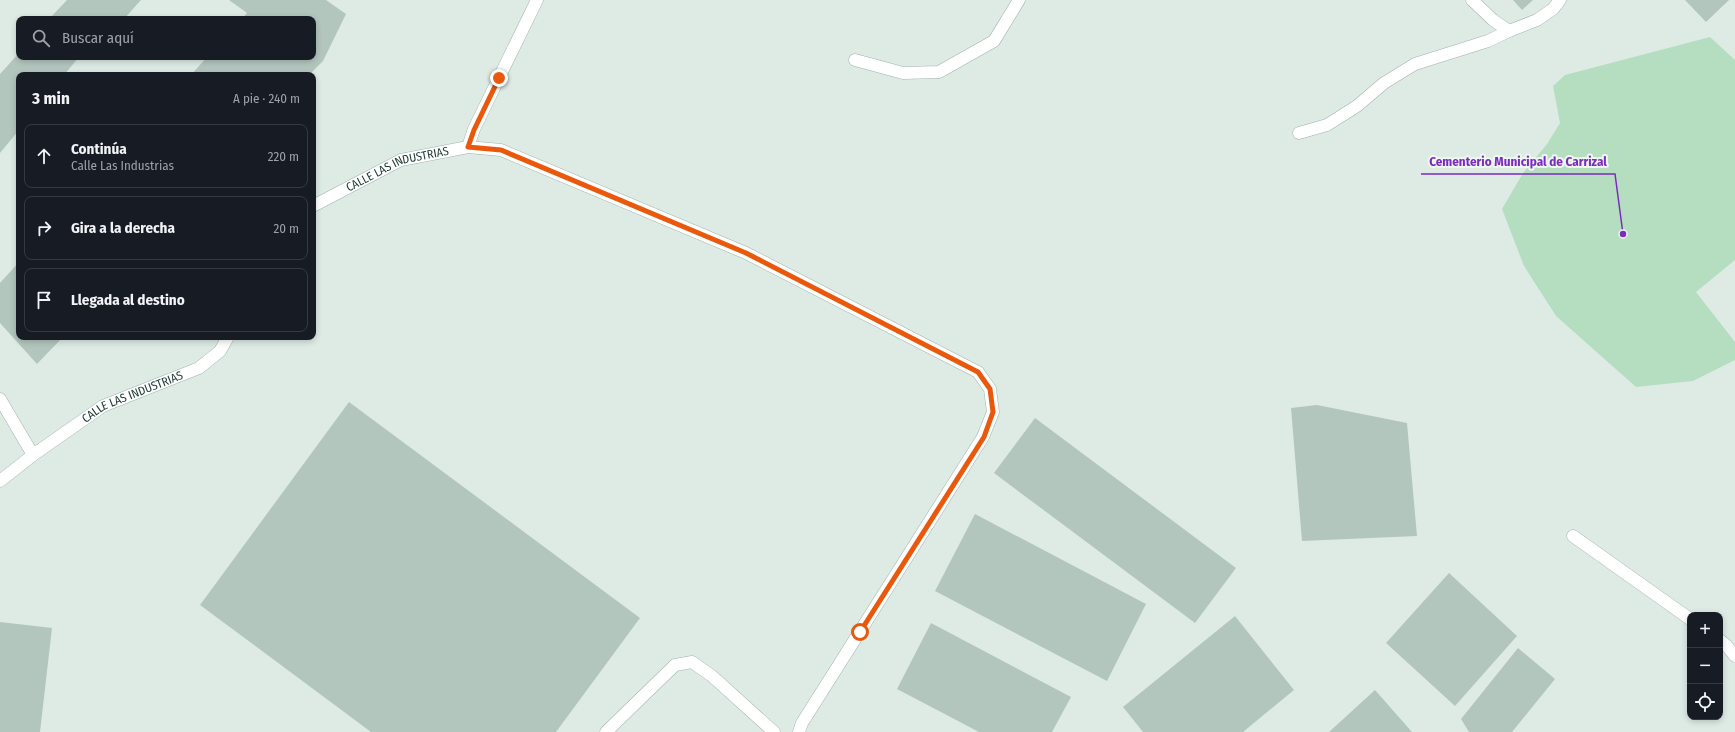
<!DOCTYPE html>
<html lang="es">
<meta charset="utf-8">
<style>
:root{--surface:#171b24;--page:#242831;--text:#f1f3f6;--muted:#9ea1a6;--line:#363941}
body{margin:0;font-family:"Fira Sans Condensed",sans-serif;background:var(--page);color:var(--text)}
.controls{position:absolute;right:12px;bottom:12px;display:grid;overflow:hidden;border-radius:8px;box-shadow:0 2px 6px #0003}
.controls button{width:36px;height:36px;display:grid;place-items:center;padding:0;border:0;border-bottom:1px solid var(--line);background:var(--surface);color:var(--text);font:20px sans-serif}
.stop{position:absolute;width:12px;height:12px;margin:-9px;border:3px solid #ea580c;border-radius:50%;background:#fff}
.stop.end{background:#ea580c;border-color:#fff;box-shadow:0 1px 4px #0008}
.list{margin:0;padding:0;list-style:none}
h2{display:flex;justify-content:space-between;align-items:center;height:52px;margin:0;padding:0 16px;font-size:17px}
h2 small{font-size:13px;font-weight:400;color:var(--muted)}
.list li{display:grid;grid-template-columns:26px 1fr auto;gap:12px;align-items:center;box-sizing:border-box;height:64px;margin:0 8px 8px;padding:0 8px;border:1px solid var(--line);border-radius:8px}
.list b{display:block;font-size:15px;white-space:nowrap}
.list p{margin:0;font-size:13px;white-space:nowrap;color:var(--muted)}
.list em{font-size:13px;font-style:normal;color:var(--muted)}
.icon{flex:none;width:22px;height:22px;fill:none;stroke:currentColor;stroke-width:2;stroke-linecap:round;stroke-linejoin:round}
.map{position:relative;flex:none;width:1735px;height:732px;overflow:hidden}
.search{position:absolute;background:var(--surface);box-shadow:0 2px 6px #0003;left:16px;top:16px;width:300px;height:44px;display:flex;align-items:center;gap:10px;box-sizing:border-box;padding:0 14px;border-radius:8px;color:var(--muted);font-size:15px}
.panel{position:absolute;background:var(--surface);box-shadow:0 2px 6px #0003;left:16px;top:72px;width:300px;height:268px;border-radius:8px}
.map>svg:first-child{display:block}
.green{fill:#b5dec1}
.building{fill:#b3c6be}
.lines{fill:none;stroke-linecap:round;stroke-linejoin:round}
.minor-casing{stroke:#a1b3ac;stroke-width:13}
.minor{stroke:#fff;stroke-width:12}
.route{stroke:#ea580c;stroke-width:5}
.labels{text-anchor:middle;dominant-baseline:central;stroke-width:4;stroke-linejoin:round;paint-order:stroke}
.street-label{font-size:12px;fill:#1f3b34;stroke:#eff7f3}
.leader{fill:none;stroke:#7b2cbf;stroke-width:1.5}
.callout-dot{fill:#7b2cbf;stroke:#eff7f3;stroke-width:1.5}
.callout-label{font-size:13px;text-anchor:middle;font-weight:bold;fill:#7b2cbf;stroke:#eff7f3;stroke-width:4;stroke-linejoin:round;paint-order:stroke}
</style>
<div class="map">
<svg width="1735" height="732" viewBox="0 0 1735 732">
<rect width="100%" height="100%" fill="#deebe5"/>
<path class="green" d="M1710,37L1735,60V260L1696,292L1735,342V360L1693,381L1636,387L1556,316L1524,266L1502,209L1523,173L1547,144L1560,123L1553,86L1565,75Z"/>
<path class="building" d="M67,0H141L124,19H49Z
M229,0H326L346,14L323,61L309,75H191L207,57H313V19H242L247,13Z
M1513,0H1533L1522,10Z
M1685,0H1729L1706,22Z
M19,53V57H79L64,75H19V130L0,153V74Z
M19,262V337H63L37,364L0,323V283Z
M349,402L640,618L556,732H371L200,605Z
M1317,405L1407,423L1417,536L1302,541L1291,408Z
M1035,418L1236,568L1195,623L994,473Z
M975,514L1146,604L1107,681L935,591Z
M1449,573L1517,636L1455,706L1386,643Z
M1235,616L1294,690L1243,732H1143L1123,707Z
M0,622L52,628L40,732H0Z
M931,623L1071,697L1052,732H979L897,689Z
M1518,648L1555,679L1512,732H1469L1461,719Z
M1375,690L1412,732H1329Z"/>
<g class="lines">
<g class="minor-casing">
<g id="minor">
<path d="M1472,0L1493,20L1509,31"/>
<path d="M855,60L903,73L939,72L994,41L1019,0"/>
<path d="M1299,133L1327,125L1357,106L1384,83L1415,64L1488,41L1509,31L1537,20L1553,9L1560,0"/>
<path d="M468,147L474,129L537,0"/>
<path id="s1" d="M313,206L401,160L468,147L501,150L746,253L978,372L990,389L993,412L983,437L802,723L799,732"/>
<path id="s2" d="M0,399L33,455L103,406L199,368L220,351L228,337"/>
<path d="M0,481L33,455"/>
<path d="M1573,536L1690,619"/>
<path d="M1720,640L1726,645L1735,656"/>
<path d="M606,732L675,665L692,662L712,676L774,732"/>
</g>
</g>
<use href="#minor" class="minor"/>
</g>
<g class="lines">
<path class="route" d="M499,78L474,130L468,147L501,150L746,253L978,372L990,389L993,412L984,437L860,632"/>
</g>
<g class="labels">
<g class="street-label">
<text stroke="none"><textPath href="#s1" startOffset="93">CALLE LAS INDUSTRIAS</textPath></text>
<text stroke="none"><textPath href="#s2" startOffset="181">CALLE LAS INDUSTRIAS</textPath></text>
</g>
</g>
<path class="leader" d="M1623 234L1615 174H1421"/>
<circle class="callout-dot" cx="1623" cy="234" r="4"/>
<g class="callout-label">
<text x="1518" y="166">Cementerio Municipal de Carrizal</text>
</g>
</svg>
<div class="controls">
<button>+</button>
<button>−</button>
<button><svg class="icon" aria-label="locate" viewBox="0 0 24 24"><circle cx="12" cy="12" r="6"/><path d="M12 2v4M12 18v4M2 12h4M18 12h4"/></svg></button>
</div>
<div class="stop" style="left:860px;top:632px"></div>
<div class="stop end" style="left:499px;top:78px"></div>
<div class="search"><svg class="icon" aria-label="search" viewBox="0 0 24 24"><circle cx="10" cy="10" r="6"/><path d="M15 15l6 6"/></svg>Buscar aquí</div>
<section class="panel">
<h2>3 min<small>A pie · 240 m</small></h2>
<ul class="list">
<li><svg class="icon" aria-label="ahead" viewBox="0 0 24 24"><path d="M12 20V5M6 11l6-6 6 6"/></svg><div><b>Continúa</b><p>Calle Las Industrias</p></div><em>220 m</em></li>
<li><svg class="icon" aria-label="right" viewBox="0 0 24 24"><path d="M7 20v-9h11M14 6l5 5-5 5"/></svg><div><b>Gira a la derecha</b></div><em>20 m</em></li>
<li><svg class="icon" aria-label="arrive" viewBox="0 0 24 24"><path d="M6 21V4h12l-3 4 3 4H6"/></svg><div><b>Llegada al destino</b></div></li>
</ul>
</section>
</div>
